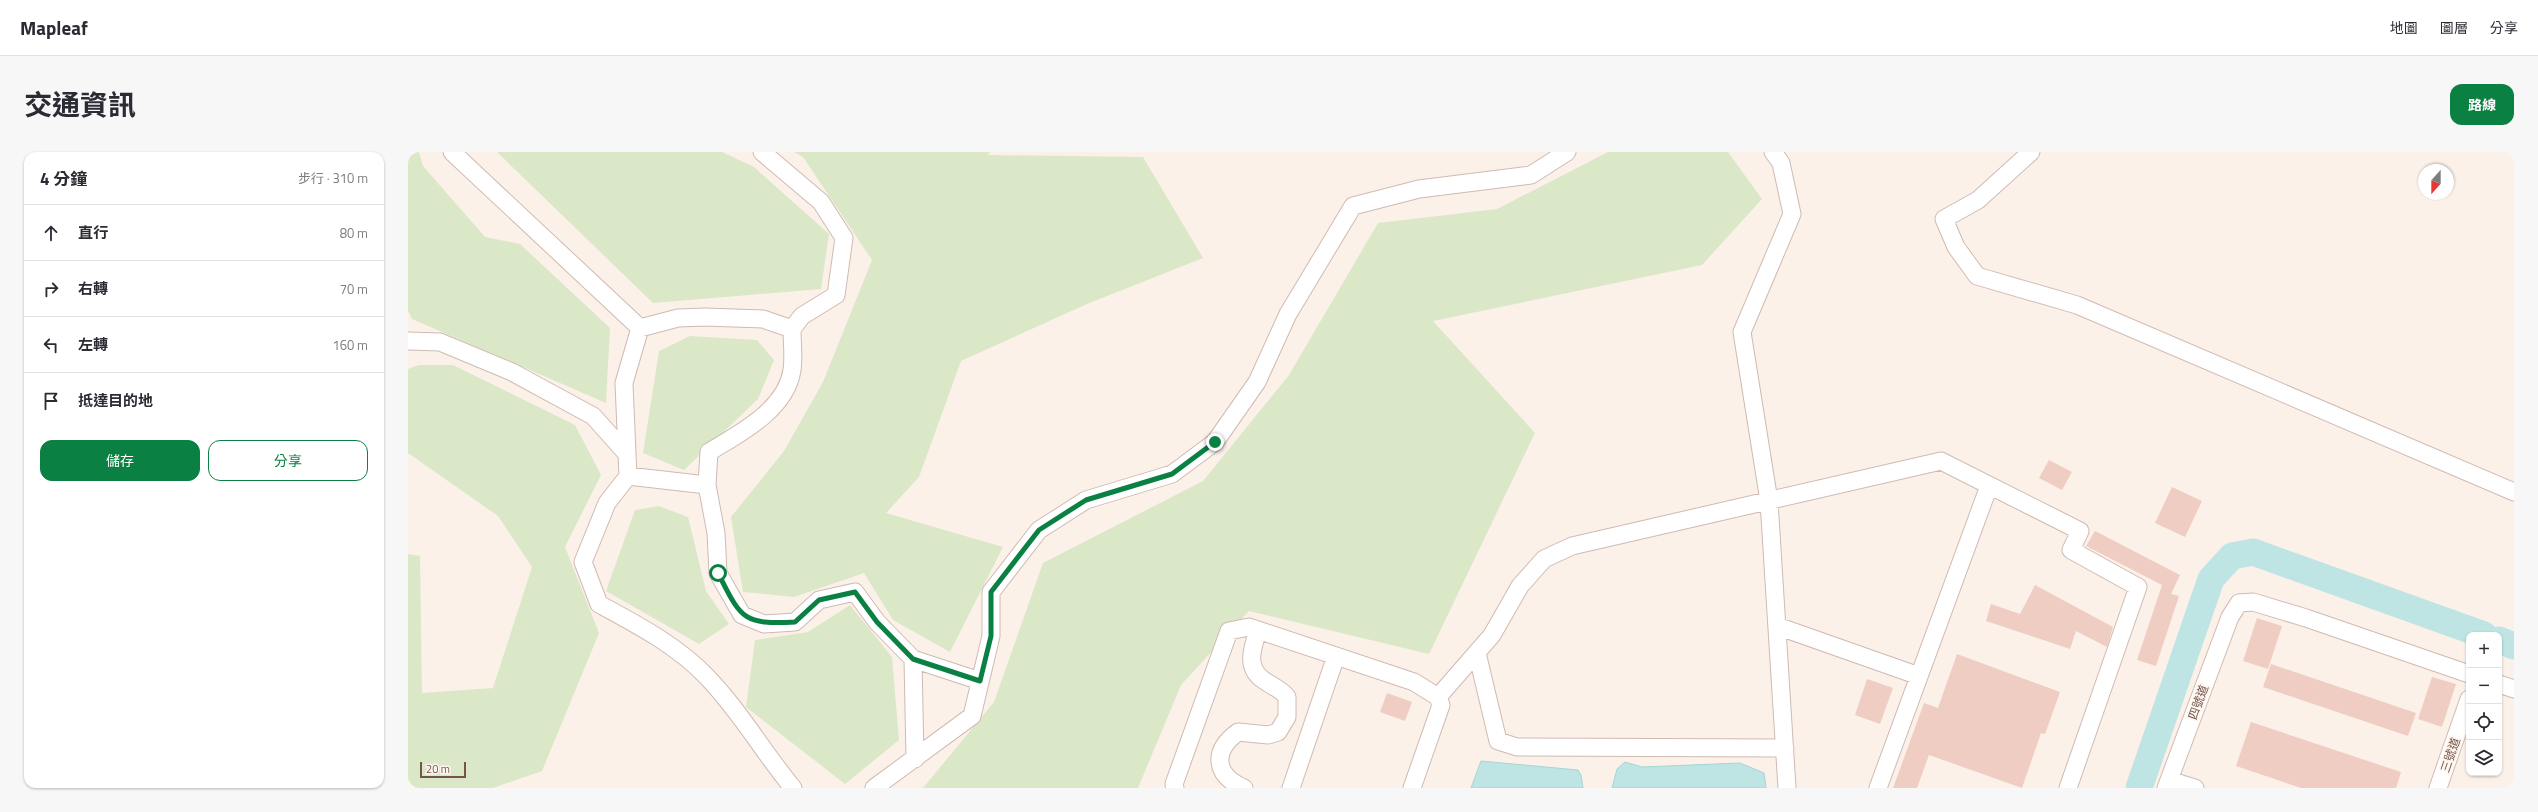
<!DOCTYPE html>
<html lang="zh-TW">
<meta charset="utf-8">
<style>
:root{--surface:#fff;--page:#f7f7f7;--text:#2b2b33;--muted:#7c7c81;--line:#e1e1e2;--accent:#0b8043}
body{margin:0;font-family:"Titillium Web","Noto Sans TC",sans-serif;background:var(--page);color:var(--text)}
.controls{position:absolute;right:12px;bottom:12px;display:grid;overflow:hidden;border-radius:8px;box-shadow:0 1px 3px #0004}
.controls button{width:36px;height:36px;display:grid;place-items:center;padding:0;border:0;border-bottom:1px solid var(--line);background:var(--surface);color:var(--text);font:20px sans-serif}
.compass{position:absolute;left:2010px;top:12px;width:36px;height:36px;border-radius:50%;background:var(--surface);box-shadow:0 1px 3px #0004;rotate:201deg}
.scale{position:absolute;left:12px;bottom:10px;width:46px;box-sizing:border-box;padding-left:4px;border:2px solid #74564e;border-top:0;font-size:11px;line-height:14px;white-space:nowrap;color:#74564e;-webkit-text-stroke:3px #fef6ef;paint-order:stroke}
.stop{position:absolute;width:12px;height:12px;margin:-9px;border:3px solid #0b8043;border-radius:50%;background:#fff}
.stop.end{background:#0b8043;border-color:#fff;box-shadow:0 1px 4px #0008}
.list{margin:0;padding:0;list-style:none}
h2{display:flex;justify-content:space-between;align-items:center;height:52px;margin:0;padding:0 16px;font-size:17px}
h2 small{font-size:13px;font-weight:400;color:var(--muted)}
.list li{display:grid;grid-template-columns:26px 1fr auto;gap:12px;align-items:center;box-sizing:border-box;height:56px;padding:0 16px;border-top:1px solid var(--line)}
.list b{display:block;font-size:15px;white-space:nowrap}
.list em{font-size:13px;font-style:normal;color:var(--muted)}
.actions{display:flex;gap:8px;padding:12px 16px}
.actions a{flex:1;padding:9px 0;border:1px solid var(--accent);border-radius:12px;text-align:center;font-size:14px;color:var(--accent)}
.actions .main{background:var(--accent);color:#fff}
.icon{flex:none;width:22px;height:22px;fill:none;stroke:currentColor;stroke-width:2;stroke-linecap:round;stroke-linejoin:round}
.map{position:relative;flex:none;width:2106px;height:636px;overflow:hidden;border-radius:12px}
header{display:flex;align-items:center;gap:24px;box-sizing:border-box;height:56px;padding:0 20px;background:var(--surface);border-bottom:1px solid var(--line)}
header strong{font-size:19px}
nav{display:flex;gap:22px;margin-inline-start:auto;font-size:14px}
.intro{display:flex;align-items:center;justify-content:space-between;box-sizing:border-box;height:96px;padding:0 24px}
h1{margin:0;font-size:28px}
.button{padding:10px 18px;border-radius:12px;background:var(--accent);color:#fff;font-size:14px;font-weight:700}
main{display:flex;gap:24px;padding:0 24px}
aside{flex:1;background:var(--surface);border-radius:12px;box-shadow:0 1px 3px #0004}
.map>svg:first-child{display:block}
.green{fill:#dae8c8}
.water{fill:#bee4e3;stroke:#a5d5d5}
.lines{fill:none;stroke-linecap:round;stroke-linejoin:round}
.river{stroke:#bee4e3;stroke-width:27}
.building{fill:#efcdc2}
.minor-casing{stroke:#cfbab2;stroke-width:19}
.minor{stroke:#fff;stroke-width:17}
.route{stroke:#0b8043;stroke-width:5}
.labels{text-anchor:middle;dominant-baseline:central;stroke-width:4;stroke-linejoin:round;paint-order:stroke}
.street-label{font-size:12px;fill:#74564e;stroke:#fef6ef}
</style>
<header>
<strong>Mapleaf</strong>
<nav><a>地圖</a><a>圖層</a><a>分享</a></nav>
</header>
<div class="intro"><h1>交通資訊</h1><a class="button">路線</a></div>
<main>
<aside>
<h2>4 分鐘<small>步行 · 310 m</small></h2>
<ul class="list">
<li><svg class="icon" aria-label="ahead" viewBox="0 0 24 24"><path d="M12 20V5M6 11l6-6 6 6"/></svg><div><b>直行</b></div><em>80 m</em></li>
<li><svg class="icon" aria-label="right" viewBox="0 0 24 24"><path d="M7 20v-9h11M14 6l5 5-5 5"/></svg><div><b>右轉</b></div><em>70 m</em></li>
<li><svg class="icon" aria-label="left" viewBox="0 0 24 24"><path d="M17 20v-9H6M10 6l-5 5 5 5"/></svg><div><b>左轉</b></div><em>160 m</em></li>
<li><svg class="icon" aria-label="arrive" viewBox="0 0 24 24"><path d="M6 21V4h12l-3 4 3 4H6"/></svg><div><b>抵達目的地</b></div></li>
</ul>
<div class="actions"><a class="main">儲存</a><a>分享</a></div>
</aside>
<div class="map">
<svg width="2106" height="636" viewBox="0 0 2106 636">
<rect width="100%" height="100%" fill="#fbf1e9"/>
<path class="green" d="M0,0H11L15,14L77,85L112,92L202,176L198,251L4,167L0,159Z
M89,0H314L346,15L421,82L413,137L245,151Z
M386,0H582L579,3L735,5L795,106L679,152L553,209L511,325L478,361L595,395L542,500L485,468L456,421L386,445L335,440L323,365L376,299L415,230L464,108L395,5Z
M1200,0H1320L1354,47L1294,113L1025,169L1127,281L1021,502L841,459L773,533L730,636H515L586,550L635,411L795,329L881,223L970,71L1089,57Z
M282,184L349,188L366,208L350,247L276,318L235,301L251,199Z
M11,213H45L167,273L193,323L157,395L191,481L134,619L85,636H0V402L12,404L14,541L85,536L124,415L90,364L0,301V217Z
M251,354L280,365L298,439L321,472L291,492L198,439L227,358Z
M442,453L484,505L491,588L437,632L338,555L347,488L400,480Z"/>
<path class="water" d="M1073,609L1170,618L1173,623L1175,636H1063Z
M1217,610L1234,615L1332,611L1356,621L1358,636H1204L1209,617Z"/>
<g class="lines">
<path class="river" d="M2091,488L2106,494
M1731,636L1803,427L1824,404L1845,400L2076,483"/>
</g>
<path class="building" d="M1641,308L1664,320L1654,338L1631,326Z
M1764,335L1794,349L1777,385L1747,371Z
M1687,379L1772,423L1763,442L1771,444L1748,514L1729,508L1754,433L1678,394Z
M1627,433L1705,475L1699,495L1668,479L1662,497L1578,469L1583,452L1612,462Z
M1849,466L1874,474L1860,517L1835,509Z
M1549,502L1652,540L1637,582L1633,581L1614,636L1521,603L1509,636H1485L1516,551L1530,556Z
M1863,512L2008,561L2000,584L1855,535Z
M2024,525L2048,532L2034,575L2010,567Z
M1459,527L1485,536L1472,572L1447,563Z
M979,541L1004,550L997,569L972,560Z
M1843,570L1993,620L1988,636H1893L1828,614Z"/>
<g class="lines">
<g class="minor-casing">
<path id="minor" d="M44,0L232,176L270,166L297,165L355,167L384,177C384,190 386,205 384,218C378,258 332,281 301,300L299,333L308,381L310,421L334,463L356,472L387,470L411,448L447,440L469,470L505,507L572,529
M354,0L413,50L436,86L428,143L394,164L384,177
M1365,0L1373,11L1384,62L1334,180L1361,349L1379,636
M1623,0L1570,48L1536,67L1548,95L1569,124L1669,153L2106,340
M0,189L32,190L104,220L185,264L219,302L220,324L199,351L175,410L191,452C228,472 270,494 299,525C332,559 355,600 385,636
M219,302L216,231L232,176
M220,324L299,333
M1369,474L1511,524
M1069,501L1090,589L1109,595L1377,596
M505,507L507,607
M2091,532L2106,537
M1030,545L1084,483L1112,434L1136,407L1164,394L1533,309L1672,379L1663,398L1730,435L1660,636
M1761,628L1787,636
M466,636L564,564L583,484V440L631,378L678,348L764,322L807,290L849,230L880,162L945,54L1011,37L1123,23L1159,0
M767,636L766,632L821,479L841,475L1006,530L1030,545L1033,553L1004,636
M836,636C806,623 804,599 830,580L860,583L870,580L879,565V545C872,536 863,534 854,527C837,514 845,495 850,478
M883,636L928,504
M1470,636L1581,334
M1758,636L1822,465L1831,451L1845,450L1898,466L2061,522
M2030,636L2061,547"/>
</g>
<use href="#minor" class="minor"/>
</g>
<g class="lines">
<path class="route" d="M310,421C333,466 334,473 387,470L411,448L447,440L469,470L505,507L572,529L583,484V440L631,378L678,348L764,322L807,290"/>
</g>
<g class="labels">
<g class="street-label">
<text transform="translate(1790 550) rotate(-70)">四號道</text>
<text transform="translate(2042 603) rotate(-71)">三號道</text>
</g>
</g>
</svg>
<div class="controls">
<button>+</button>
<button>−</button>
<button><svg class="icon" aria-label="locate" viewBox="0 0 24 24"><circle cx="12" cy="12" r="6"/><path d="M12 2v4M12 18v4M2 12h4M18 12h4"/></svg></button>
<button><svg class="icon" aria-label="layers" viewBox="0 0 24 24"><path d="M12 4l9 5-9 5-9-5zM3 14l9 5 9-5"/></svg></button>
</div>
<svg class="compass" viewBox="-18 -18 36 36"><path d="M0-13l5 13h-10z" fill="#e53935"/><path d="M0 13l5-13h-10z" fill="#7c7c81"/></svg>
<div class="scale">20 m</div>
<div class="stop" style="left:310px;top:421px"></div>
<div class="stop end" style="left:807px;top:290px"></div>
</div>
</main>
